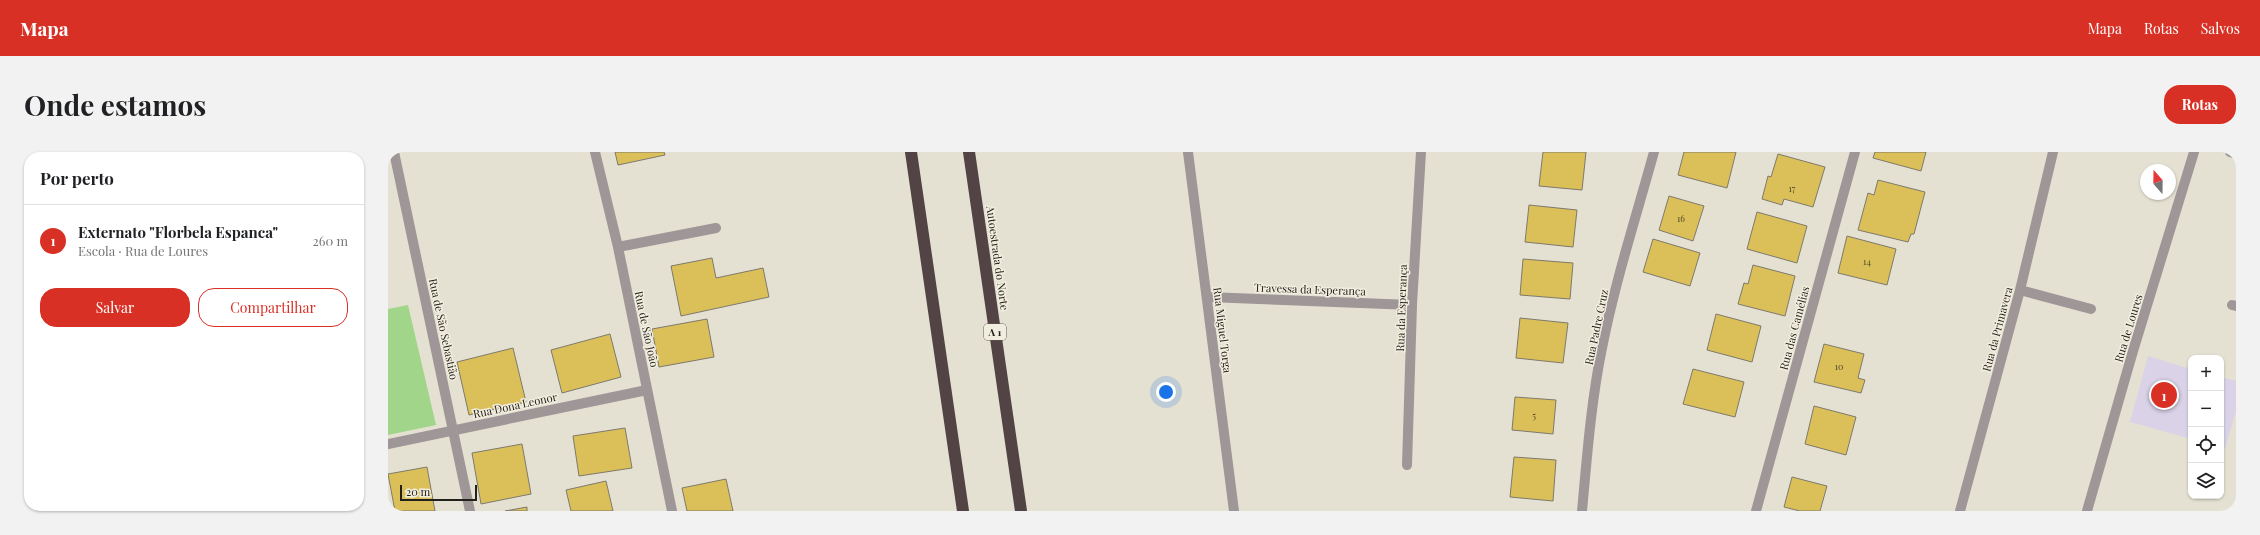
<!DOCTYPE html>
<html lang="pt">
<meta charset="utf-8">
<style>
:root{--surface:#fff;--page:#f2f2f2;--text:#202124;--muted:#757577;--line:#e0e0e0;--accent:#d93025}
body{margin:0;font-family:"Playfair Display",serif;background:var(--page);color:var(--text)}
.controls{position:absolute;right:12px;bottom:12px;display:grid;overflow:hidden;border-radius:8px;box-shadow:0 1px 3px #0004}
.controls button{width:36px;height:36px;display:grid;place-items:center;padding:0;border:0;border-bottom:1px solid var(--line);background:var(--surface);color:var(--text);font:20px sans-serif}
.compass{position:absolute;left:1752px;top:12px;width:36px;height:36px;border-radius:50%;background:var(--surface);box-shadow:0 1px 3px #0004;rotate:340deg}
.scale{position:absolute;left:12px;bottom:10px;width:77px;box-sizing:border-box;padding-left:4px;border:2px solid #22211b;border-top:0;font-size:11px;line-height:14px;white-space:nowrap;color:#22211b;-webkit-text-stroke:3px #f2eedf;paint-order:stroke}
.you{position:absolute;left:778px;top:240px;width:14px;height:14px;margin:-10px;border:3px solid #fff;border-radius:50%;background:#1a73e8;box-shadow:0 0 0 6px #1a73e833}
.badge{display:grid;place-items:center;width:26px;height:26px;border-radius:50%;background:var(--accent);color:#fff;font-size:13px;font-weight:700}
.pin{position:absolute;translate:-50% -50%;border:2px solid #fff;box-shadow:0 1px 4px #0006}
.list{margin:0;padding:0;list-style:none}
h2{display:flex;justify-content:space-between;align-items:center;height:52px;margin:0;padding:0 16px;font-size:17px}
h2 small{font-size:13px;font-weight:400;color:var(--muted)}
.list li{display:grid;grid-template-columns:26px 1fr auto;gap:12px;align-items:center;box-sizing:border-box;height:72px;padding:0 16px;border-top:1px solid var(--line)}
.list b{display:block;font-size:15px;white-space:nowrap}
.list p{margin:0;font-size:13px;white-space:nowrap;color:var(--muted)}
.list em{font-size:13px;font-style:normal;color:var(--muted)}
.actions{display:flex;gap:8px;padding:12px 16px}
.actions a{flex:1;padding:9px 0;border:1px solid var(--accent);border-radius:16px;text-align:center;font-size:14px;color:var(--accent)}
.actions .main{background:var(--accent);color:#fff}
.icon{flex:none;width:22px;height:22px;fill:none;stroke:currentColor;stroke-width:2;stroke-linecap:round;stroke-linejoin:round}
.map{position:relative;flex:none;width:1848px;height:359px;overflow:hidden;border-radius:16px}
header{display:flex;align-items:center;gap:24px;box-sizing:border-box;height:56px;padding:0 20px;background:var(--accent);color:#fff}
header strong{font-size:19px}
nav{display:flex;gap:22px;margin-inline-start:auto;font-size:14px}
.intro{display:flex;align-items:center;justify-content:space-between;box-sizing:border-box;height:96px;padding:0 24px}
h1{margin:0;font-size:28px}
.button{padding:10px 18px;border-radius:16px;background:var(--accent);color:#fff;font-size:14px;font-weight:700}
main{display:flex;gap:24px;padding:0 24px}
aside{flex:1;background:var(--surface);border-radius:16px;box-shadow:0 1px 3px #0004}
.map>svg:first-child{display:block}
.education{fill:#dad3e8}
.green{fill:#a1d58a}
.building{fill:#dbc05a;stroke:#7d796c}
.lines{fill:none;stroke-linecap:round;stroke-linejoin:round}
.pedestrian{stroke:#9e9697;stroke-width:10}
.minor{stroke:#9e9697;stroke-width:10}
.tertiary{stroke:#9e9697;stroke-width:10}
.motorway{stroke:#524345;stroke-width:12}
.labels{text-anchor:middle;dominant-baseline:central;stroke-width:3;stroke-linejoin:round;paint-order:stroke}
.number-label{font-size:9px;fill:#50492b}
.shield{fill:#f2eedf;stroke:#605e56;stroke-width:1}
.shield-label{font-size:10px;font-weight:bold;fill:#22211b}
.street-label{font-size:11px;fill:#22211b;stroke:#f2eedf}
</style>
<header>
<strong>Mapa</strong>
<nav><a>Mapa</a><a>Rotas</a><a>Salvos</a></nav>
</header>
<div class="intro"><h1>Onde estamos</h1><a class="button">Rotas</a></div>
<main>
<aside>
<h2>Por perto<small></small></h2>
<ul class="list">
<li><span class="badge">1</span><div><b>Externato &quot;Florbela Espanca&quot;</b><p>Escola · Rua de Loures</p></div><em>260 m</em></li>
</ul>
<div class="actions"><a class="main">Salvar</a><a>Compartilhar</a></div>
</aside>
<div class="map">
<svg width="1848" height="359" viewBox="0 0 1848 359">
<rect width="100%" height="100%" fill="#e5e1d2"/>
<path class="education" d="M1760,204L1803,217V287L1742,270Z
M1833,225L1848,229V259L1837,297L1833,296Z"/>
<path class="green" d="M20,153L48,273L0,283V157Z"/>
<path class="building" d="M227,0H276L277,3L230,13Z
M1155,0H1198L1194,38L1151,34Z
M1296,0H1348L1339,36L1290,23Z
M1487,0H1538L1533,19L1485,6Z
M1390,2L1437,15L1425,55L1396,47L1394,53L1374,47L1380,24L1383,25Z
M1490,28L1537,40L1526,82H1523L1520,90L1470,78L1480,41L1486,43Z
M1281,44L1316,54L1305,89L1271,78Z
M1141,53L1189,58L1185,95L1137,90Z
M1369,60L1419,74L1409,111L1359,97Z
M1459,84L1508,97L1499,133L1450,121Z
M1265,87L1312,101L1302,134L1255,120Z
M324,106L328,126L375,116L381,145L293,164L283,114Z
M1135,107L1185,111L1182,147L1132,143Z
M1365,113L1407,124L1397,164L1350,152L1356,131L1360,132Z
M1328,162L1373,174L1364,210L1319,198Z
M1132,166L1180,171L1175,211L1128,206Z
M319,167L326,205L271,215L264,177Z
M222,182L233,225L174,241L163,198Z
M1436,192L1476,202L1470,226L1477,228L1473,241L1426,230Z
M125,196L138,250L81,263L69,210Z
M1305,217L1356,230L1347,265L1295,252Z
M1127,245L1168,248L1165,282L1124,278Z
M1426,254L1468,265L1458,303L1417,292Z
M237,276L244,316L191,324L185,284Z
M134,292L143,342L93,352L84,301Z
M1126,305L1168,308L1165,349L1122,345Z
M39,315L47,359H7L0,322Z
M1404,325L1439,334L1432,359H1412L1396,355Z
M338,327L345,359H299L294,336Z
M218,329L225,359H183L178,338Z
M139,355V359H117Z"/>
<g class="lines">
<path class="pedestrian" d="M1844,153L1848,154"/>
<path class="minor" d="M6,0L82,359
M207,0L230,95L284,359
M800,0L846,359
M1842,0L1848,2
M230,95L328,76
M1632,138L1703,157
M819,145L1024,153
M0,292L259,238
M1019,313L1024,153L1033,0
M1368,359L1467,0
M1572,359L1632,138L1665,0
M1699,359L1745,199L1806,0"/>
<path class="tertiary" d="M1194,359C1199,305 1203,250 1214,196C1227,130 1248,65 1266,0"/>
<path class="motorway" d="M523,0L575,359
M581,0L633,359"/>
</g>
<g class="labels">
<g class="number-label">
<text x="1404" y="36">17</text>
<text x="1293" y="66">16</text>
<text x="1479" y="109">14</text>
<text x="1451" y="214">10</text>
<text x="1146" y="263">5</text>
</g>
<rect class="shield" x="596" y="172" width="22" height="16" rx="3"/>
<g class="shield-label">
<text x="607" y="180">A 1</text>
</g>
<g class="street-label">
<text transform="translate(610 106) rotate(82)">Autoestrada do Norte</text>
<text transform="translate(922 137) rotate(2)">Travessa da Esperança</text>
<text transform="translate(1013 156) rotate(-88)">Rua da Esperança</text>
<text transform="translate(1208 175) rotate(-78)">Rua Padre Cruz</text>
<text transform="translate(1406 176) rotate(-75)">Rua das Camélias</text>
<text transform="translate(1740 176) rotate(-73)">Rua de Loures</text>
<text transform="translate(56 177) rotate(78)">Rua de São Sebastião</text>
<text transform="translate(259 177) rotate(78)">Rua de São João</text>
<text transform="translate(1609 177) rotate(-75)">Rua da Primavera</text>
<text transform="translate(835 178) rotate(83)">Rua Miguel Torga</text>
<text transform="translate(127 253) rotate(-12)">Rua Dona Leonor</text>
</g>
</g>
</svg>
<div class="controls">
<button>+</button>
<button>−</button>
<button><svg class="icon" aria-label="locate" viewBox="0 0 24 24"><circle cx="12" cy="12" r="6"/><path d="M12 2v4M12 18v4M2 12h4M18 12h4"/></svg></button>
<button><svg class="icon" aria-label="layers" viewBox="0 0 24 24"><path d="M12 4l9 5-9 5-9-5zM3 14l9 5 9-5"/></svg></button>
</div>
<svg class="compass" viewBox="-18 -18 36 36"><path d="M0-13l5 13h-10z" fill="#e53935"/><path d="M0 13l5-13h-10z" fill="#757577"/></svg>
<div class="scale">20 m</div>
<div class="you"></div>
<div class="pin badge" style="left:1776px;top:243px">1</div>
</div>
</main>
